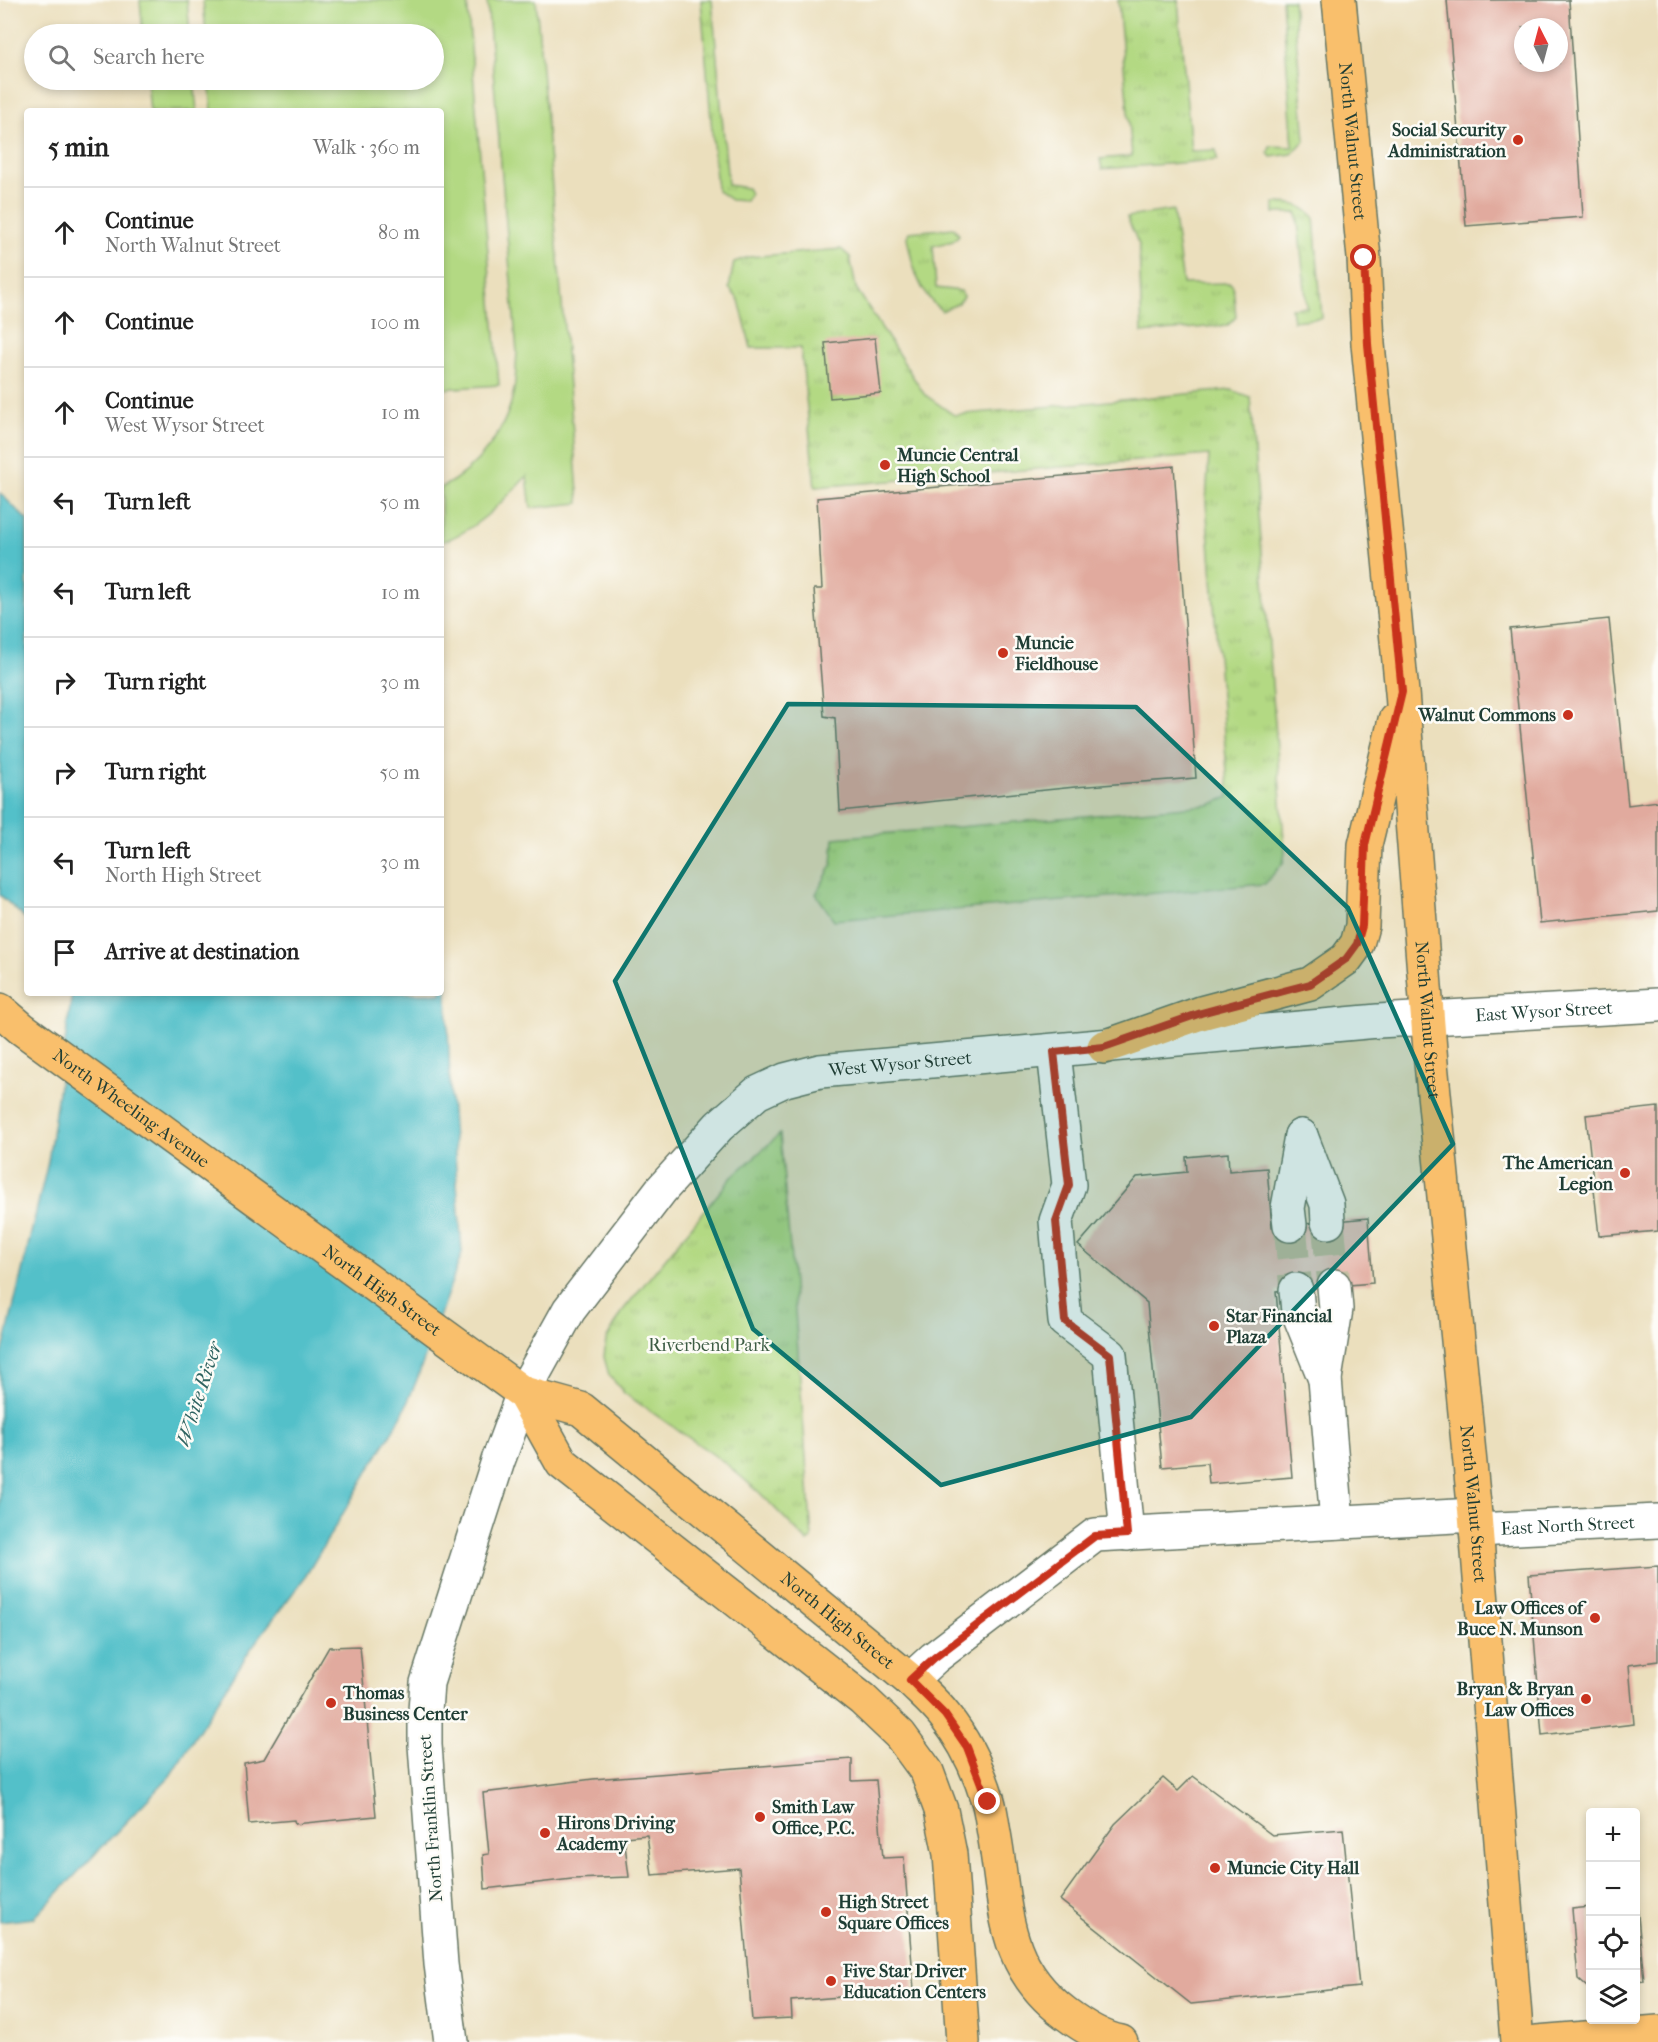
<!DOCTYPE html>
<meta charset="utf-8">
<style>
:root{--surface:#fff;--page:#f2f2f2;--text:#222;--muted:#767676;--line:#e0e0e0}
body{margin:0;font-family:"IM FELL French Canon",serif;background:var(--page);color:var(--text)}
.controls{position:absolute;right:18px;bottom:18px;display:grid;overflow:hidden;border-radius:6px;box-shadow:0 3px 9px #0003}
.controls button{width:54px;height:54px;display:grid;place-items:center;padding:0;border:0;border-bottom:2px solid var(--line);background:var(--surface);color:var(--text);font:30px sans-serif}
.compass{position:absolute;left:1514px;top:18px;width:54px;height:54px;border-radius:50%;background:var(--surface);box-shadow:0 3px 9px #0003;rotate:354deg}
.stop{position:absolute;width:18px;height:18px;margin:-14px;border:4px solid #c8321e;border-radius:50%;background:#fff}
.stop.end{background:#c8321e;border-color:#fff;box-shadow:0 2px 6px #0008}
.list{margin:0;padding:0;list-style:none}
h2{display:flex;justify-content:space-between;align-items:center;height:78px;margin:0;padding:0 24px;font-size:26px}
h2 small{font-size:20px;font-weight:400;color:var(--muted)}
.list li{display:grid;grid-template-columns:39px 1fr auto;gap:18px;align-items:center;box-sizing:border-box;height:90px;padding:0 24px;border-top:2px solid var(--line)}
.list b{display:block;font-size:22px;white-space:nowrap}
.list p{margin:0;font-size:20px;white-space:nowrap;color:var(--muted)}
.list em{font-size:20px;font-style:normal;color:var(--muted)}
.icon{flex:none;width:33px;height:33px;fill:none;stroke:currentColor;stroke-width:2;stroke-linecap:round;stroke-linejoin:round}
.map{position:relative;flex:none;width:1658px;height:2042px;overflow:hidden}
.search{position:absolute;background:var(--surface);box-shadow:0 3px 9px #0003;left:24px;top:24px;width:420px;height:66px;display:flex;align-items:center;gap:15px;box-sizing:border-box;padding:0 21px;border-radius:33px;color:var(--muted);font-size:22px}
.panel{position:absolute;background:var(--surface);box-shadow:0 3px 9px #0003;left:24px;top:108px;width:420px;height:888px;border-radius:6px}
.map>svg:first-child{display:block}
.grass{fill:url(#grass-tufts);stroke:#698b5c;stroke-width:1.5}
.garden{fill:#b3d983;stroke:#698b5c;stroke-width:1.5}
.water{fill:#53c0c9;stroke:#397e7e;stroke-width:1.5}
.building{fill:#e1aa9e;fill-rule:evenodd}
.lines{fill:none;stroke-linecap:round;stroke-linejoin:round}
.minor-tunnel{stroke:#c2bfa2;stroke-width:33;stroke-dasharray:33 16;stroke-linecap:butt}
.minor-casing{stroke:#667664;stroke-width:36}
.major-casing{stroke:#667664;stroke-width:36}
.minor{stroke:#fff;stroke-width:33}
.major{stroke:#f9bf6c;stroke-width:33}
.route{stroke:#c8321e;stroke-width:8}
.marked{fill:#0f766e;fill-opacity:0.2;stroke:#0f766e;stroke-width:4.5;stroke-linejoin:round}
.poi-dot{fill:#c8321e;stroke:#fdfcf7;stroke-width:2}
.labels{text-anchor:middle;dominant-baseline:central;stroke-width:5;stroke-linejoin:round;paint-order:stroke}
.poi-label{font-size:18px;font-weight:bold;fill:#1f3d34;stroke:#fdfcf7;text-anchor:start}
.street-label{font-size:18px;fill:#1f3d34;stroke:#fdfcf7}
.park-label{font-size:18px;fill:#3d5c44;stroke:#fdfcf7}
.water-label{font-size:20px;font-style:italic;fill:#2f6461;stroke:#fdfcf7}
</style>
<div class="map">
<svg width="1658" height="2042" viewBox="0 0 1658 2042">
<defs>
<pattern id="grass-tufts" width="24" height="20" patternUnits="userSpaceOnUse" patternTransform="scale(1.5)"><rect width="24" height="20" fill="#b3d983"/><path d="M3 7l-1-3M5 7V3M7 7l1-3M15 17l-1-3M17 17v-4M19 17l1-3" fill="none" stroke="#9abb72"/></pattern>
</defs>
<rect width="100%" height="100%" fill="#fdfcf7"/>
<filter id="ink" filterUnits="userSpaceOnUse"><feTurbulence type="fractalNoise" baseFrequency=".0167" numOctaves="2"/><feDisplacementMap in="SourceGraphic" scale="12" xChannelSelector="R" yChannelSelector="G"/><feConvolveMatrix kernelMatrix="1 2 1 2 8 2 1 2 1" color-interpolation-filters="sRGB"/></filter>
<filter id="wash" filterUnits="userSpaceOnUse"><feTurbulence type="fractalNoise" baseFrequency=".008" numOctaves="4" result="noise"/><feDisplacementMap in="SourceGraphic" scale="24" xChannelSelector="R" yChannelSelector="G"/><feGaussianBlur stdDeviation="1.35" result="paint"/><feColorMatrix in="noise" values="0 0 0 0 0 0 0 0 0 0 0 0 0 0 0 0 0 1.4 0 .05"/><feComposite in="paint" operator="in"/></filter>
<g filter="url(#wash)">
<rect width="100%" height="100%" fill="#ebdfbd"/>
<path class="grass" d="M701,0H712L728,185L747,188L750,194L746,201L731,200L717,190Z
M1118,0H1178L1191,151L1216,150L1217,160L1102,169L1100,159L1132,156Z
M1282,0H1293L1305,140L1292,154L1271,157L1268,153L1270,146L1293,147Z
M1274,203C1291,203 1302,204 1314,217L1322,318L1293,321L1291,308L1307,307L1297,213H1274Z
M1173,210L1183,284L1230,283L1233,286L1236,317L1228,325L1142,333L1139,245L1127,217Z
M954,228L959,235L953,241L933,246L936,288L961,291L963,296L959,303L942,311C918,293 912,264 907,237L909,232Z
M841,249L850,257L856,288L924,394L954,415L1231,390L1250,397L1285,853L1283,863L1265,884L834,920L816,894L832,865L834,838L1209,805L1229,797L1206,502L1209,455L815,487L801,348H751L739,300L729,288L734,262L749,257Z
M780,1134L792,1271L812,1539L808,1542L760,1493L724,1462L624,1393L609,1375L604,1357L606,1340L624,1309L732,1177Z"/>
<path class="garden" d="M140,0H187L190,34H143Z
M203,0H467L499,385L441,389V111H212L209,80H434V34H206Z
M487,0H536L579,503L531,508L527,476C502,502 476,531 441,542V488C477,469 507,431 514,390C516,378 516,364 517,352Z
M147,80H194L197,111H150Z"/>
<path class="water" d="M0,493L27,520V920L0,895Z
M441,958L446,964L450,1084L462,1253L416,1382L402,1415L305,1577L252,1647L170,1776L34,1918L0,1922V1363L48,1162L72,993H441Z"/>
<g id="blocks">
<path class="building" d="M1447,0H1569L1583,217L1466,226ZM1523,27H1559V63H1523Z
M875,338L881,393L830,398L825,343Z
M1174,466L1196,778L1075,787L840,811L835,718L824,716L814,589H822L817,498Z
M1609,619L1628,805L1658,801V911L1540,923L1510,629Z
M1658,1107V1231L1599,1236L1586,1115Z
M1228,1153L1229,1171L1267,1168L1272,1227L1368,1218L1373,1283L1276,1291L1292,1477L1209,1484L1207,1463L1162,1467L1147,1303L1078,1245L1137,1177L1187,1172L1186,1157Z
M1658,1566V1661L1629,1665L1634,1724L1542,1735L1529,1575Z
M360,1646L376,1816L295,1824L294,1820L249,1824L244,1763L264,1759L329,1647Z
M852,1759V1781L876,1780L883,1858L904,1857L914,1991L791,2001L792,2018L752,2020L739,1868L652,1875L647,1835L624,1837L629,1877L572,1879L485,1889L483,1855L489,1854L483,1793L593,1779Z
M1193,1776L1272,1835L1343,1829L1359,1987L1191,2004L1060,1900L1115,1824L1163,1778L1178,1791Z
M1636,1905H1637L1644,1981L1636,1982Z
M1590,1907V1986L1587,1987L1578,1979L1572,1909Z"/>
</g>
</g>
<g filter="url(#ink)">
<use href="#blocks" fill-opacity="0" stroke="#667664" stroke-width="1.5"/>
<g class="lines">
<path class="minor-tunnel" d="M1328,1222L1334,1286
M1290,1225L1296,1290"/>
<g class="minor-casing">
<g id="minor">
<path d="M1054,1052L1069,1185L1056,1221L1065,1321L1110,1355L1127,1534"/>
<path d="M1301,1136L1327,1204L1328,1222"/>
<path d="M1290,1225L1288,1208L1301,1136"/>
<path d="M1334,1286L1336,1309L1325,1379L1337,1522"/>
<path d="M1296,1290L1298,1312L1325,1379"/>
<path id="s1" d="M1476,1530L1658,1521"/>
<path d="M910,1680L934,1658L1095,1535L1475,1515"/>
<path id="s2" d="M451,2042L441,1964L425,1745V1711L427,1683L498,1461L523,1393L569,1310L661,1190L719,1126L757,1093L785,1080L820,1071L1378,1021L1658,1005"/>
</g>
</g>
<g class="major-casing">
<g id="major">
<path id="s3" d="M1339,0L1364,258L1368,344L1402,692L1431,1063L1475,1515L1517,2042"/>
<path id="s4" d="M0,1010L21,1028L523,1393L581,1409L910,1680C922,1692 935,1703 945,1716C965,1741 979,1771 988,1801C991,1811 992,1822 994,1833C1007,1905 1000,1964 1065,2013C1081,2025 1101,2038 1121,2042"/>
<path d="M1104,1047L1201,1013L1310,984L1346,959L1357,944L1362,926L1365,845L1395,720"/>
<path d="M523,1393L562,1463L862,1699L900,1735L927,1772L941,1810L950,1854L963,2042"/>
<path d="M1537,2042L1658,2032"/>
</g>
</g>
<use href="#minor" class="minor"/>
<use href="#major" class="major"/>
</g>
</g>
<g class="lines" filter="url(#ink)">
<path class="route" d="M988,1802L967,1747L945,1715L910,1680L934,1658L1095,1536L1127,1534L1110,1355L1065,1321L1056,1221L1069,1185L1054,1052L1104,1047L1201,1013L1310,984L1346,959L1357,944L1362,926L1365,845L1402,692L1368,344L1364,258"/>
</g>
<path class="marked" d="M788,704L1136,707L1348,908L1453,1144L1191,1417L941,1485L753,1329L615,981Z"/>
<g class="poi-dot">
<circle cx="1518" cy="140" r="6"/>
<circle cx="885" cy="465" r="6"/>
<circle cx="1003" cy="653" r="6"/>
<circle cx="1568" cy="715" r="6"/>
<circle cx="1625" cy="1173" r="6"/>
<circle cx="1214" cy="1326" r="6"/>
<circle cx="1595" cy="1618" r="6"/>
<circle cx="1586" cy="1699" r="6"/>
<circle cx="331" cy="1703" r="6"/>
<circle cx="760" cy="1817" r="6"/>
<circle cx="545" cy="1833" r="6"/>
<circle cx="1215" cy="1868" r="6"/>
<circle cx="826" cy="1912" r="6"/>
<circle cx="831" cy="1981" r="6"/>
</g>
<g class="labels">
<g class="poi-label">
<text x="1506" y="130" text-anchor="end">Social Security<tspan x="1506" dy="21">Administration</tspan></text>
<text x="897" y="455">Muncie Central<tspan x="897" dy="21">High School</tspan></text>
<text x="1015" y="643">Muncie<tspan x="1015" dy="21">Fieldhouse</tspan></text>
<text x="1556" y="715" text-anchor="end">Walnut Commons</text>
<text x="1613" y="1163" text-anchor="end">The American<tspan x="1613" dy="21">Legion</tspan></text>
<text x="1226" y="1316">Star Financial<tspan x="1226" dy="21">Plaza</tspan></text>
<text x="1583" y="1608" text-anchor="end">Law Offices of<tspan x="1583" dy="21">Buce N. Munson</tspan></text>
<text x="1574" y="1689" text-anchor="end">Bryan &amp; Bryan<tspan x="1574" dy="21">Law Offices</tspan></text>
<text x="343" y="1693">Thomas<tspan x="343" dy="21">Business Center</tspan></text>
<text x="772" y="1807">Smith Law<tspan x="772" dy="21">Office, P.C.</tspan></text>
<text x="557" y="1823">Hirons Driving<tspan x="557" dy="21">Academy</tspan></text>
<text x="1227" y="1868">Muncie City Hall</text>
<text x="838" y="1902">High Street<tspan x="838" dy="21">Square Offices</tspan></text>
<text x="843" y="1971">Five Star Driver<tspan x="843" dy="21">Education Centers</tspan></text>
</g>
<g class="street-label">
<text stroke="none"><textPath href="#s3" startOffset="142">North Walnut Street</textPath></text>
<text stroke="none"><textPath href="#s2" startOffset="1842">East Wysor Street</textPath></text>
<text stroke="none"><textPath href="#s3" startOffset="1024">North Walnut Street</textPath></text>
<text stroke="none"><textPath href="#s2" startOffset="1196">West Wysor Street</textPath></text>
<text stroke="none"><textPath href="#s4" startOffset="164">North Wheeling Avenue</textPath></text>
<text stroke="none"><textPath href="#s4" startOffset="474">North High Street</textPath></text>
<text stroke="none"><textPath href="#s3" startOffset="1510">North Walnut Street</textPath></text>
<text stroke="none"><textPath href="#s1" startOffset="92">East North Street</textPath></text>
<text stroke="none"><textPath href="#s4" startOffset="1041">North High Street</textPath></text>
<text transform="translate(431 1818) rotate(-94)">North Franklin Street</text>
</g>
<g class="park-label">
<text x="709" y="1345">Riverbend Park</text>
</g>
<g class="water-label">
<text transform="translate(199 1394) rotate(-72)">White River</text>
</g>
</g>
</svg>
<div class="controls">
<button>+</button>
<button>−</button>
<button><svg class="icon" aria-label="locate" viewBox="0 0 24 24"><circle cx="12" cy="12" r="6"/><path d="M12 2v4M12 18v4M2 12h4M18 12h4"/></svg></button>
<button><svg class="icon" aria-label="layers" viewBox="0 0 24 24"><path d="M12 4l9 5-9 5-9-5zM3 14l9 5 9-5"/></svg></button>
</div>
<svg class="compass" viewBox="-18 -18 36 36"><path d="M0-13l5 13h-10z" fill="#e53935"/><path d="M0 13l5-13h-10z" fill="#767676"/></svg>
<div class="stop" style="left:1364px;top:258px"></div>
<div class="stop end" style="left:988px;top:1802px"></div>
<div class="search"><svg class="icon" aria-label="search" viewBox="0 0 24 24"><circle cx="10" cy="10" r="6"/><path d="M15 15l6 6"/></svg>Search here</div>
<section class="panel">
<h2>5 min<small>Walk · 360 m</small></h2>
<ul class="list">
<li><svg class="icon" aria-label="ahead" viewBox="0 0 24 24"><path d="M12 20V5M6 11l6-6 6 6"/></svg><div><b>Continue</b><p>North Walnut Street</p></div><em>80 m</em></li>
<li><svg class="icon" aria-label="ahead" viewBox="0 0 24 24"><path d="M12 20V5M6 11l6-6 6 6"/></svg><div><b>Continue</b></div><em>100 m</em></li>
<li><svg class="icon" aria-label="ahead" viewBox="0 0 24 24"><path d="M12 20V5M6 11l6-6 6 6"/></svg><div><b>Continue</b><p>West Wysor Street</p></div><em>10 m</em></li>
<li><svg class="icon" aria-label="left" viewBox="0 0 24 24"><path d="M17 20v-9H6M10 6l-5 5 5 5"/></svg><div><b>Turn left</b></div><em>50 m</em></li>
<li><svg class="icon" aria-label="left" viewBox="0 0 24 24"><path d="M17 20v-9H6M10 6l-5 5 5 5"/></svg><div><b>Turn left</b></div><em>10 m</em></li>
<li><svg class="icon" aria-label="right" viewBox="0 0 24 24"><path d="M7 20v-9h11M14 6l5 5-5 5"/></svg><div><b>Turn right</b></div><em>30 m</em></li>
<li><svg class="icon" aria-label="right" viewBox="0 0 24 24"><path d="M7 20v-9h11M14 6l5 5-5 5"/></svg><div><b>Turn right</b></div><em>50 m</em></li>
<li><svg class="icon" aria-label="left" viewBox="0 0 24 24"><path d="M17 20v-9H6M10 6l-5 5 5 5"/></svg><div><b>Turn left</b><p>North High Street</p></div><em>30 m</em></li>
<li><svg class="icon" aria-label="arrive" viewBox="0 0 24 24"><path d="M6 21V4h12l-3 4 3 4H6"/></svg><div><b>Arrive at destination</b></div></li>
</ul>
</section>
</div>
